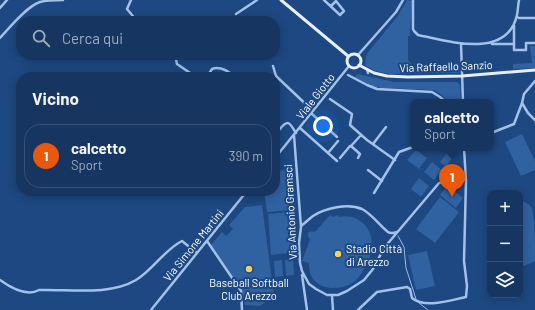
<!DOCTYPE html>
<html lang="it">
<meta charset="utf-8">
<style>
:root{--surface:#163661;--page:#23416a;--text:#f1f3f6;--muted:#9eabbd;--line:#355076;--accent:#ea580c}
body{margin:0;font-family:Barlow,sans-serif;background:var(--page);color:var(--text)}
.controls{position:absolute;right:12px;bottom:12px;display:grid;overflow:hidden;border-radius:8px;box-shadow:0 2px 10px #0003}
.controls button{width:36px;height:36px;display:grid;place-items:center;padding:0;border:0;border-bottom:1px solid var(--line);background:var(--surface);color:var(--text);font:20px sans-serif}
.you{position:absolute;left:323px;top:126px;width:14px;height:14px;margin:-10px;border:3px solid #fff;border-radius:50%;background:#1a73e8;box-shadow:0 0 0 6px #1a73e833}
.badge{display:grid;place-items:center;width:26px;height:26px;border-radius:50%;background:var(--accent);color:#fff;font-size:13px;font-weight:700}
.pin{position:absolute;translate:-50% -33px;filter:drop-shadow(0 1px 2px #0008)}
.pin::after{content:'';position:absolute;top:21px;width:14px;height:12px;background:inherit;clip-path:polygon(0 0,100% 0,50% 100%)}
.popup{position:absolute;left:410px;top:99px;width:84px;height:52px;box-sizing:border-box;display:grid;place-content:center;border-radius:8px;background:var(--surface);filter:drop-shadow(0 1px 3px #0005);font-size:13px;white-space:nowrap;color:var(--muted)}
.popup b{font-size:15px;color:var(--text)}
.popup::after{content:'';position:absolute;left:50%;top:100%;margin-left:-8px;border:8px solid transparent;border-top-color:var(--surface)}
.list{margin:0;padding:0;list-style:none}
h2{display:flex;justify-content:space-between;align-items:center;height:52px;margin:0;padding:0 16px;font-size:17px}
h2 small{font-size:13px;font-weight:400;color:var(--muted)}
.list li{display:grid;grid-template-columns:26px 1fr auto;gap:12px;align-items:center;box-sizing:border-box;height:64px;margin:0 8px 8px;padding:0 8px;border:1px solid var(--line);border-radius:16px}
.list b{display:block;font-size:15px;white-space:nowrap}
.list p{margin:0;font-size:13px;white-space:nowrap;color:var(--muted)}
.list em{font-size:13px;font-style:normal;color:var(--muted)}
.icon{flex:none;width:22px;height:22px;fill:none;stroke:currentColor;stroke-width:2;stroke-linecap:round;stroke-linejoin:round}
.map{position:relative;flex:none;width:535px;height:310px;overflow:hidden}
.search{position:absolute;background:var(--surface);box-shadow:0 2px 10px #0003;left:16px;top:16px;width:264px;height:44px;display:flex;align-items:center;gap:10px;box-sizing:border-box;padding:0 14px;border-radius:16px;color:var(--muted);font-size:15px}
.panel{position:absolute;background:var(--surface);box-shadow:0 2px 10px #0003;left:16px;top:72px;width:264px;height:124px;border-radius:16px}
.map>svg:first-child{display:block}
.green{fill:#3061a0}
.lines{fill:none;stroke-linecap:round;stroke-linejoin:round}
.stream{stroke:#95bceb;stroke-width:1}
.minor{stroke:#a2c2e9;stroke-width:2.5}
.major{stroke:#e5effe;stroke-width:3}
.poi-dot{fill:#f9ce60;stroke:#1d4881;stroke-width:1.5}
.labels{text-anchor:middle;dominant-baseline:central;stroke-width:4;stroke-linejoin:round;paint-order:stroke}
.street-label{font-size:11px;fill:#fff;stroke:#1d4881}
.poi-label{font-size:11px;fill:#fff;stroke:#1d4881;text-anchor:start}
</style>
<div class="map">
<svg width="535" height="310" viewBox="0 0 535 310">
<rect width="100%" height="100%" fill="#1d4881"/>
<path class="green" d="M407,0L412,1L410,36H408V60L416,69L459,70V73L389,74L375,71L365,65L366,56L369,51L397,17Z
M530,46H535V68L513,69V64L532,63Z
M358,74L394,82H457L460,85L461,102H448L442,95L434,90L381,88L372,86L354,77Z
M522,134L535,161V170L521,176L505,142Z
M416,150L427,158L419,169L407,160Z
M448,151L454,155L446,167L440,162Z
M432,162L442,170L434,180L424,172Z
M291,170L294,210L267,212L264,191H275V171Z
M419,178L429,186L421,197L411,189Z
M447,186L463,198L456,208L440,195Z
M440,197L459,212L435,243L416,229Z
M520,200C525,202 530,204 532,209C535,221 535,247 535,261L524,266L520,265Z
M262,205L274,296L260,306L245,305L241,290L211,245L222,232L226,236L233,229L229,225L245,207Z
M295,211L297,252L271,255L268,214Z
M330,215L333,217L337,215L339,217C358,213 372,227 372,245H374C371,257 361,280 349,285C332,292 308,288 309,263L302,261L310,240L308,236V233L311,231L315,232Z
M427,251L435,286L416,290L408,255Z
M293,259L294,275L286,276L285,260Z
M282,260L283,276L275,277L274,261Z"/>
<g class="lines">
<path class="stream" d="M398,236L404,247L406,268L416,299
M419,303L428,310"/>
<path class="minor" d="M131,0L127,9L137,21
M324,0L340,15L344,11L336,1L331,6
M413,0V29L414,31L418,35C448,41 507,60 517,15C518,10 518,5 519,0
M0,8L7,0
M236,14L257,0
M517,17L519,18H535
M0,38C9,28 27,6 40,2C47,0 56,0 63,0
M461,44L463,102
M492,44H514V50H526V43H535
M514,44V25
M175,55L177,64L196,77
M358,55L396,12L403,0
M273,66L276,76L313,111
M367,69L368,73
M348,75L367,85L377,89L432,92L440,97L446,102
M207,77L212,69C220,66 228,71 234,76
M535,81L524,94L522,103L528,113L535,120
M330,99L352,114L350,125L367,140L395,160
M311,113L337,137
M275,115L278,127L280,129C289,118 290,124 296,133
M300,128L337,161
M491,133L514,124L522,103
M294,135L301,227L299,243L300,263L302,271L309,284L316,289L327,295H338L347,291L364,280L373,269L384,248L439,183L462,181L465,178
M373,144L386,127
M328,153L338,141
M275,158L349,66
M340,158L350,146H351
M358,158L360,154L351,146L361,135
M368,170L382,181
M374,193L399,152L413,147
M301,226C305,223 309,219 313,216C325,208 348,203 362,209C373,215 379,225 388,232C391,234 394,233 397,232
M207,241L241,291L242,310
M302,275L307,310
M0,280C11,288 26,297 39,290C69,289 109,296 136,280C153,270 164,250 182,241L197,253
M332,296L333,310
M151,310L247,191
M358,310L377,292L407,287L410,289L412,298C425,309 451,300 466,297L467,286L464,261L466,181L464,148"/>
<path class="major" d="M281,0L348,56
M347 61a7 7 0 1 1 14 0a7 7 0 1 1-14 0Z
M359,65L374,73L387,76L408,77L462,76L535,70"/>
</g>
<g class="poi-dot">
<circle cx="338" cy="254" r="4"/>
<circle cx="249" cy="269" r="4"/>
</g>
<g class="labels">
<g class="street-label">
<text transform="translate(446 66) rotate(-2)">Via Raffaello Sanzio</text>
<text transform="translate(315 96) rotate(-52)">Viale Giotto</text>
<text transform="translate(290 212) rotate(-93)">Via Antonio Gramsci</text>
<text transform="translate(193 245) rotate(-51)">Via Simone Martini</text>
</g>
<g class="poi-label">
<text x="346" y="248">Stadio Città<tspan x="346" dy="13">di Arezzo</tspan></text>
<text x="249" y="282" text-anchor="middle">Baseball Softball<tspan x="249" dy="13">Club Arezzo</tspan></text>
</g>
</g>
</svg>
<div class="controls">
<button>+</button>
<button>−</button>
<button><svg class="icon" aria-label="layers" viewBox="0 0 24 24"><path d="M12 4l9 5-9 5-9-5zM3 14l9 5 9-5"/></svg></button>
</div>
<div class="you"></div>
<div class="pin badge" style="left:452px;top:197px">1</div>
<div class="popup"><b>calcetto</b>Sport</div>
<div class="search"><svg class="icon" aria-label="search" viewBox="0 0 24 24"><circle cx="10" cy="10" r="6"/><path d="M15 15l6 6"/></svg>Cerca qui</div>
<section class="panel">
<h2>Vicino<small></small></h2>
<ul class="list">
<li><span class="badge">1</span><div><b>calcetto</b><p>Sport</p></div><em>390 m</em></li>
</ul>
</section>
</div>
